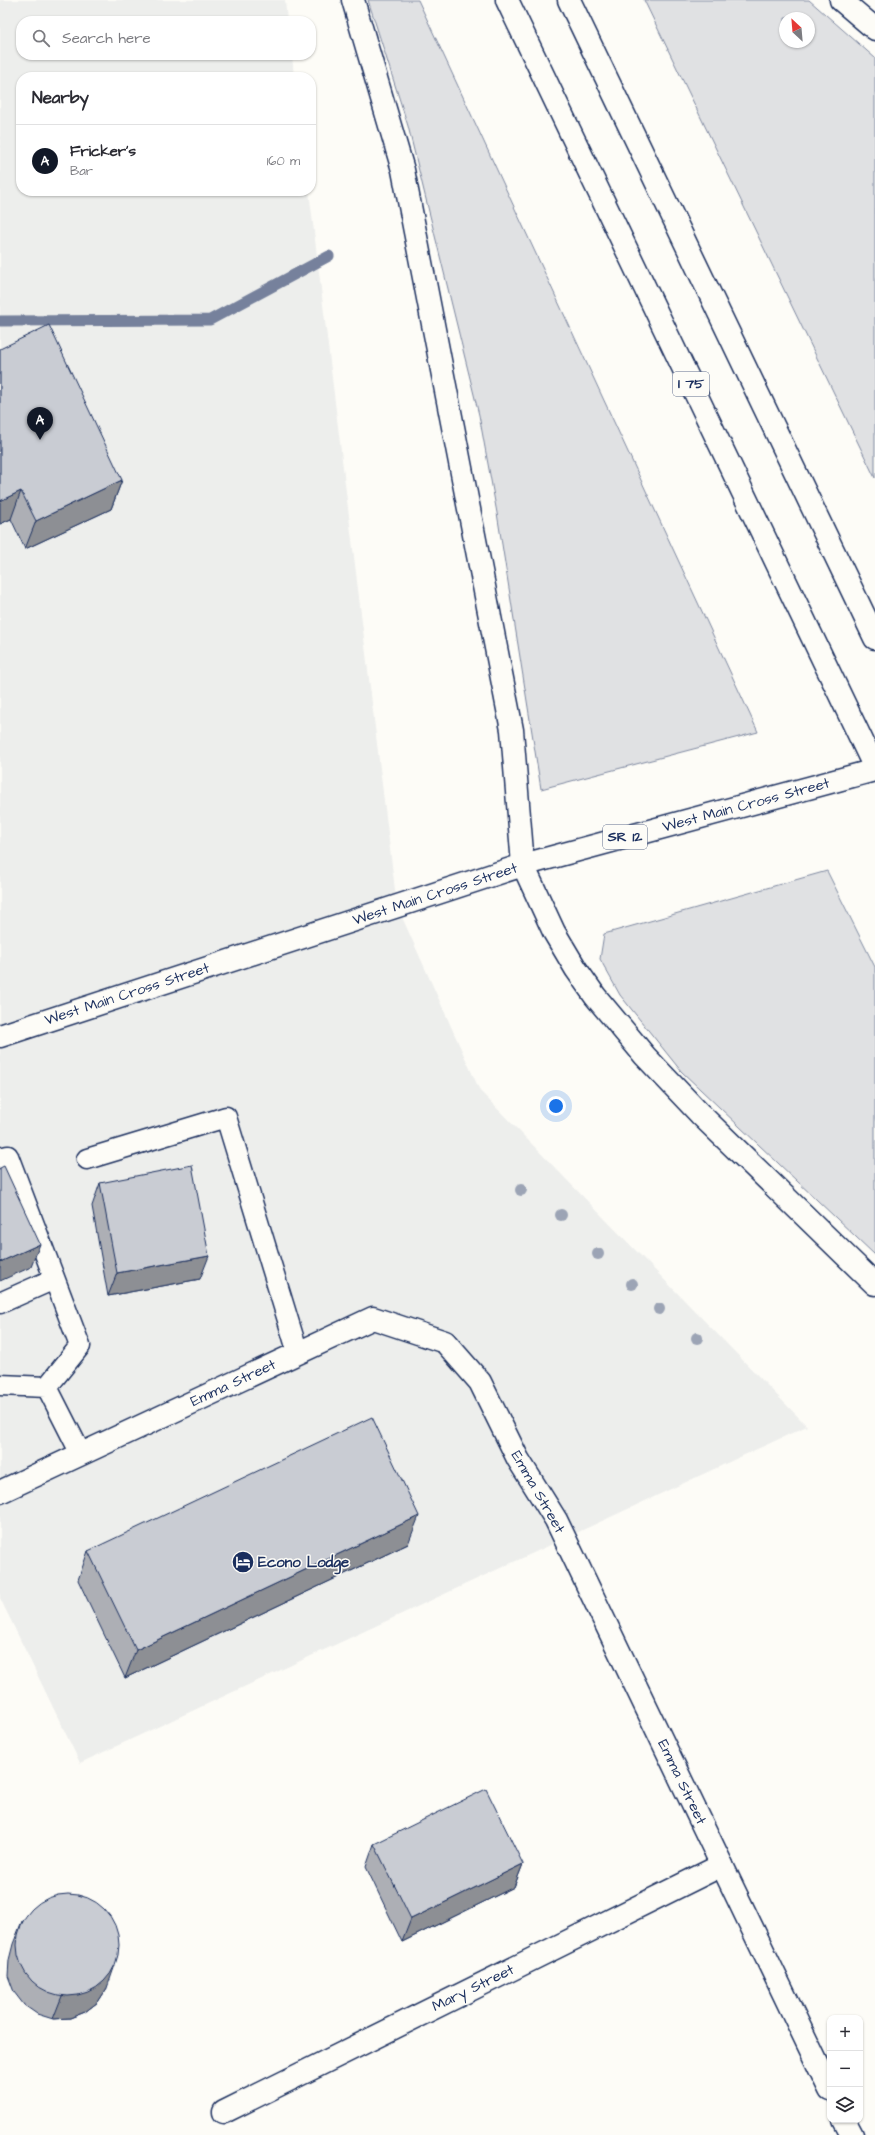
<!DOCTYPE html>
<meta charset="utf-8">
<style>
:root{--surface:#fff;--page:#f2f2f3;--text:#2b2b33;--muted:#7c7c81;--line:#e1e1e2;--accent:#111827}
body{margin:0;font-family:"Architects Daughter",sans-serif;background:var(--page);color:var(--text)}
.controls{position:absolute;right:12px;bottom:12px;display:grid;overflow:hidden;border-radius:8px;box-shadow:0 1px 3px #0004}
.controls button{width:36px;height:36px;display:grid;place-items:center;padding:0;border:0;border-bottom:1px solid var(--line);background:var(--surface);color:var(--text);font:20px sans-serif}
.compass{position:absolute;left:779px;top:12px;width:36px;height:36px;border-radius:50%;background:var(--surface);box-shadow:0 1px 3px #0004;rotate:334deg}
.you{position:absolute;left:556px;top:1106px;width:14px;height:14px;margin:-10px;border:3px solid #fff;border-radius:50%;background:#1a73e8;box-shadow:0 0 0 6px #1a73e833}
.badge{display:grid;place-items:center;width:26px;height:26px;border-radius:50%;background:var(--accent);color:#fff;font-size:13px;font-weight:700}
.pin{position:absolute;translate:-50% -33px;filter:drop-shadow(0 1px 2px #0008)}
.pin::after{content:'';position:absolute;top:21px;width:14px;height:12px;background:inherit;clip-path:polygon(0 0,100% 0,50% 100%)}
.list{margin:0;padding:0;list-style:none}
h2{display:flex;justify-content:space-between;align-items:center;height:52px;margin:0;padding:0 16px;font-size:17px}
h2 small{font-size:13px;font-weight:400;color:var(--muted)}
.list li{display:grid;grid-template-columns:26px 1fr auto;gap:12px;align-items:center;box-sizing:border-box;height:72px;padding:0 16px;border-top:1px solid var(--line)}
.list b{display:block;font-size:15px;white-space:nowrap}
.list p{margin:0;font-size:13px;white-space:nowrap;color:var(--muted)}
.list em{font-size:13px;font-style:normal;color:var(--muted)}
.icon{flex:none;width:22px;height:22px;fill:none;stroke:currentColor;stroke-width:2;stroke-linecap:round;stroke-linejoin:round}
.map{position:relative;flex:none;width:875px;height:2135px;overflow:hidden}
.search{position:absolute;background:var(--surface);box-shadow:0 1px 3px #0004;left:16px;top:16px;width:300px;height:44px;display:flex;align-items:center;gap:10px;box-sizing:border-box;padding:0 14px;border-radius:16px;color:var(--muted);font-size:15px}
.panel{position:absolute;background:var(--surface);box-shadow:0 1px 3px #0004;left:16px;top:72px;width:300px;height:124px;border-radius:16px}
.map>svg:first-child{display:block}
.built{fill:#edeeec}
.green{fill:#e0e1e3;stroke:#7e88a0;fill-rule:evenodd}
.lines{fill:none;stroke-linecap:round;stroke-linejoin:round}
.stream{stroke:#76819c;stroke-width:11}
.lane-casing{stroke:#1b2f5e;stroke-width:23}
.street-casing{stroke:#1b2f5e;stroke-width:25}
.secondary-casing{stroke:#1b2f5e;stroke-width:25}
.highway-casing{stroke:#1b2f5e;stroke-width:25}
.lane{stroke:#fdfcf7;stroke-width:20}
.street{stroke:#fdfcf7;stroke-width:22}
.secondary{stroke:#fdfcf7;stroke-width:22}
.highway{stroke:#fdfcf7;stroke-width:22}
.tree{fill:#9ca4b5}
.wall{fill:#adafb5;stroke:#1b2f5e}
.shaded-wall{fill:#8d8f94;stroke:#1b2f5e}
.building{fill:#c9ccd3;stroke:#1b2f5e}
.labels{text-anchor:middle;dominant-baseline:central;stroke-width:3;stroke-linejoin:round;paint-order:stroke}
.shield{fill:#fdfcf7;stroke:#5f6c8c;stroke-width:1}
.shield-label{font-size:14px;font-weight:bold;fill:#1b2f5e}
.street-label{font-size:15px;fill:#1b2f5e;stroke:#fdfcf7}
.poi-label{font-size:15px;font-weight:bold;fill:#1b2f5e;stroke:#fdfcf7;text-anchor:start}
</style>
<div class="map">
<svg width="875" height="2135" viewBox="0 0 875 2135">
<rect width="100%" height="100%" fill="#fdfcf7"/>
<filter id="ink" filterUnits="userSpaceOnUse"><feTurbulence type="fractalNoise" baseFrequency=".025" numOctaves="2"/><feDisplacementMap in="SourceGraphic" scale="8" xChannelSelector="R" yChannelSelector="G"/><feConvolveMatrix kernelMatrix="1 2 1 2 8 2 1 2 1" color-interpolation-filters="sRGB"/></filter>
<g filter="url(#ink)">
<path class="built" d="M0,0H285L287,21H21V55H292L294,77H21V191H309L397,906L480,1091L807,1426L80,1763L0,1598Z"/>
<path class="green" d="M368,0H418L758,732L541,789L497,513L479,415L408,126Z
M644,0H809L875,58V478ZM785,18H809V42H785Z
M827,871L875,967V1255L681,1071L620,995L600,959L604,934Z"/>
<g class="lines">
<path class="stream" d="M0,321L210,320L329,256"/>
<g class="lane-casing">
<path id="lane" d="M0,1158L8,1156L80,1346L47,1387
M87,1159L226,1117L298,1353
M0,1303L54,1279
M0,1385L47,1387
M47,1387L81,1454"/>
</g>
<g class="street-casing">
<path id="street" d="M224,2112L722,1865"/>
</g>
<g class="secondary-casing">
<path id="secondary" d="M0,1036L523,865
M0,1492L373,1318L445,1342L480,1382L518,1459L556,1520L830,2090
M844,2120L852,2135"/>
</g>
<g class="highway-casing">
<path id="highway" d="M353,0L403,170L512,730L523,865L554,932L576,969L595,996L645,1056L700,1114L875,1284
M507,0L875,768
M569,0L875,638
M841,0L875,29
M523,865L875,770"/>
</g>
<use href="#lane" class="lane"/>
<use href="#street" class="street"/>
<use href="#secondary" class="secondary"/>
<use href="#highway" class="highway"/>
</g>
<g class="tree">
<circle cx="521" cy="1190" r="6"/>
<circle cx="561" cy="1215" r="6"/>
<circle cx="598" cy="1254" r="6"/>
<circle cx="632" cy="1284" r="6"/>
<circle cx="659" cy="1309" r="6"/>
<circle cx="697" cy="1338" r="6"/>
</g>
<path class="wall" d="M0,349L122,480L111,509L25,549L11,519L0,524Z
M100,1183L200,1279L108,1296L92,1206Z
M408,1544L125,1678L78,1580L88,1551Z
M374,1844L523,1864L514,1887L402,1942L366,1867Z
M22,1921L107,1988L98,2002L85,2012L70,2018L53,2019L37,2014L24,2005L14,1992L8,1976L9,1960L13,1944Z"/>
<path class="shaded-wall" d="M122,480L111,509L25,549L36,521Z
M21,491L11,519L0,524V501Z
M40,1244L31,1267L0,1281V1262Z
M209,1256L200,1279L108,1296L117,1273Z
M419,1516L408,1544L125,1678L136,1650Z
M523,1864L514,1887L402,1942L411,1919Z
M115,1965L107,1988L98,2002L85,2012L70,2018L53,2019L62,1996Z"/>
<path class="building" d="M49,325L122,480L36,521L21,491L0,501V349Z
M192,1165L209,1256L117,1273L100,1183Z
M4,1166L40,1244L0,1262V1168Z
M372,1417L419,1516L136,1650L88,1551Z
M486,1789L523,1864L411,1919L374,1844Z
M17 1945a51 51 0 1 1 102 0a51 51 0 1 1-102 0Z"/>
</g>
<defs>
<g id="hotel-disc" transform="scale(1.15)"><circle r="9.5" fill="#1b2f5e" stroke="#fdfcf7"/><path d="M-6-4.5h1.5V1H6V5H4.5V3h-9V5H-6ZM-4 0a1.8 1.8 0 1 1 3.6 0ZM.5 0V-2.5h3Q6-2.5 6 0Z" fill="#fff"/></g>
</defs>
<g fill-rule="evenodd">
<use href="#hotel-disc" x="243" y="1562"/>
</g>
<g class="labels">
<g class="shield">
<rect x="673" y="372" width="36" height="24" rx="3"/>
<rect x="603" y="825" width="44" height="24" rx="3"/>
</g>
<g class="shield-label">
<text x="691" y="384">I 75</text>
<text x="625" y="837">SR 12</text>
</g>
<g class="street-label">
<text transform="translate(746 805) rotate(-15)">West Main Cross Street</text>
<text transform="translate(435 894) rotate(-18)">West Main Cross Street</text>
<text transform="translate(127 994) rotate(-18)">West Main Cross Street</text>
<text transform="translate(233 1383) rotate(-25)">Emma Street</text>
<text transform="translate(538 1492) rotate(60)">Emma Street</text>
<text transform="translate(682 1782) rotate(64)">Emma Street</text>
<text transform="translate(473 1988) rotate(-26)">Mary Street</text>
</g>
<g class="poi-label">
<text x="258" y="1562">Econo Lodge</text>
</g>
</g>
</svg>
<div class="controls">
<button>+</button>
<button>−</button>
<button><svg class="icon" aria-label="layers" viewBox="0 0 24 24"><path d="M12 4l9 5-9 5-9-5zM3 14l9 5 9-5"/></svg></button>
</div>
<svg class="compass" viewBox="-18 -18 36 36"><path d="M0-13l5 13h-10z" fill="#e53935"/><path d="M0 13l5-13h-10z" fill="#7c7c81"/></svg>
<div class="you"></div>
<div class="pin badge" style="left:40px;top:440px">A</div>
<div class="search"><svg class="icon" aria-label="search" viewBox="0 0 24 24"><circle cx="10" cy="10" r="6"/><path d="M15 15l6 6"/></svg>Search here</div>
<section class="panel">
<h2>Nearby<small></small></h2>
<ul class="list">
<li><span class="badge">A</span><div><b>Fricker's</b><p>Bar</p></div><em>160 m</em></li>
</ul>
</section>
</div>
